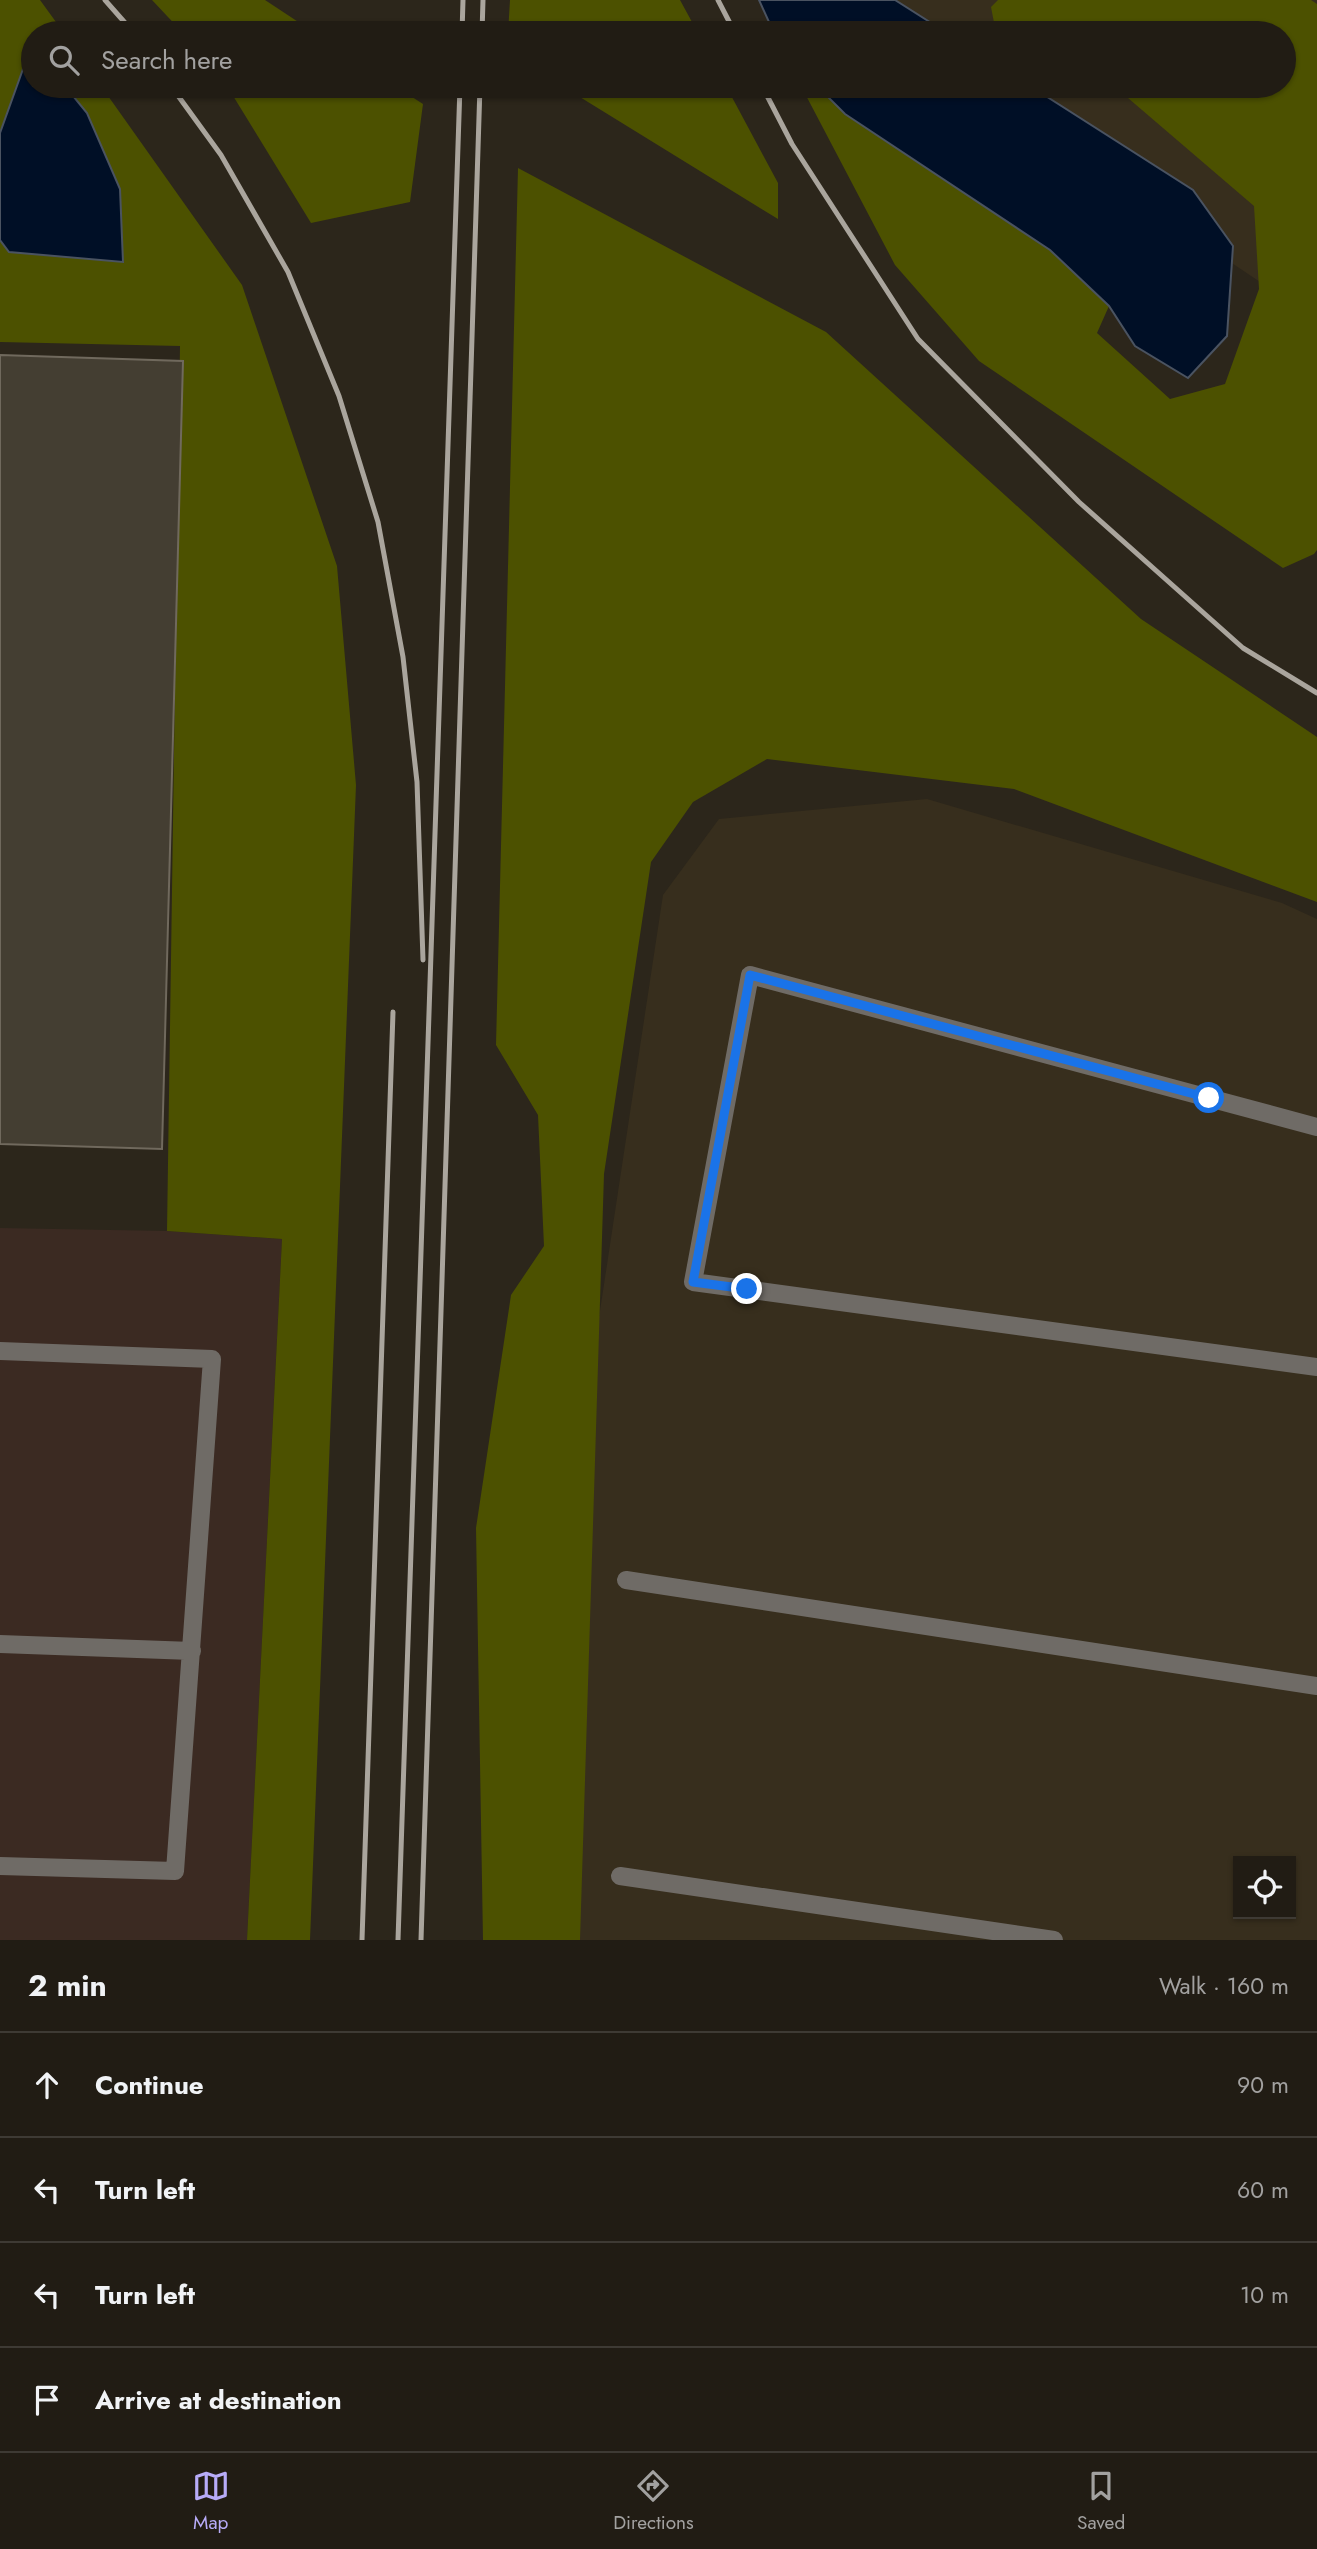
<!DOCTYPE html>
<meta charset="utf-8">
<style>
:root{--surface:#211c14;--page:#29251d;--text:#f1f3f6;--muted:#a2a1a0;--line:#3e3a34;--accent:#b7abf8}
body{margin:0;font-family:Jost,sans-serif;background:var(--page);color:var(--text)}
.controls{position:absolute;right:21px;bottom:21px;display:grid;overflow:hidden;border-radius:0px;box-shadow:0 2px 5px #0004}
.controls button{width:63px;height:63px;display:grid;place-items:center;padding:0;border:0;border-bottom:2px solid var(--line);background:var(--surface);color:var(--text);font:35px sans-serif}
.stop{position:absolute;width:21px;height:21px;margin:-16px;border:5px solid #1a73e8;border-radius:50%;background:#fff}
.stop.end{background:#1a73e8;border-color:#fff;box-shadow:0 2px 7px #0008}
.list{margin:0;padding:0;list-style:none}
h2{display:flex;justify-content:space-between;align-items:center;height:91px;margin:0;padding:0 28px;font-size:30px}
h2 small{font-size:23px;font-weight:400;color:var(--muted)}
.list li{display:grid;grid-template-columns:46px 1fr auto;gap:21px;align-items:center;box-sizing:border-box;height:105px;padding:0 28px;border-top:2px solid var(--line)}
.list b{display:block;font-size:26px;white-space:nowrap}
.list em{font-size:23px;font-style:normal;color:var(--muted)}
.icon{flex:none;width:38px;height:38px;fill:none;stroke:currentColor;stroke-width:2;stroke-linecap:round;stroke-linejoin:round}
.map{position:relative;flex:none;width:1317px;height:1940px;overflow:hidden}
.search{position:absolute;background:var(--surface);box-shadow:0 2px 5px #0004;left:21px;right:21px;top:21px;height:77px;display:flex;align-items:center;gap:18px;box-sizing:border-box;padding:0 24px;border-radius:38px;color:var(--muted);font-size:26px}
.sheet{height:511px;background:var(--surface)}
nav{display:flex;justify-content:space-around;align-items:center;box-sizing:border-box;height:98px;border-top:2px solid var(--line);background:var(--surface);font-size:19px;color:var(--muted)}
nav a{display:grid;justify-items:center;gap:4px}
nav .on{color:var(--accent)}
.map>svg:first-child{display:block}
.commercial{fill:#3b2a22}
.built{fill:#372e1d;fill-rule:evenodd}
.forest{fill:#4c5100}
.water{fill:#000f26;stroke:#4a5361;stroke-width:2}
.building{fill:#443e32;stroke:#70695d;stroke-width:2}
.lines{fill:none;stroke-linecap:round;stroke-linejoin:round}
.minor{stroke:#6f6b66;stroke-width:18}
.rail{stroke:#aaa59d;stroke-width:5}
.route{stroke:#1a73e8;stroke-width:9}
</style>
<div class="map">
<svg width="1317" height="1940" viewBox="0 0 1317 1940">
<rect width="100%" height="100%" fill="#2c261b"/>
<path class="commercial" d="M0,1228L167,1231L282,1239L247,1940H0Z"/>
<path class="built" d="M839,0H1317V320L967,86H1284V33H888Z
M927,799L1282,903L1317,919V1940H572L583,1423L663,895L719,819ZM1238,1861H1291V1914H1238Z"/>
<path class="forest" d="M0,0H40L64,33H33V46L31,45L0,133Z
M152,0H265L315,33H183Z
M510,0H680L698,33H508Z
M998,0H1311L1317,4V550L1314,554L1283,568L979,361L895,265L801,86H817L845,114L1050,250L1109,306L1097,333L1170,399L1225,384L1259,289L1254,206L1114,86H1284V33H996L991,7Z
M65,86H101L242,285L337,566L356,785L310,1940H247L282,1239L167,1231L180,346L0,342V240L9,252L87,113Z
M227,86H395L423,104L410,202L311,223Z
M562,86H726L778,183V219Z
M518,168L826,332L1141,619L1317,737V902L1014,789L767,759L693,802L651,862L604,1174L580,1940H483L476,1528L511,1295L544,1246L538,1115L496,1045Z"/>
<path class="water" d="M759,0H895L947,33H774Z
M32,44L33,86H65L87,113L120,189L123,262L9,252L0,240V133Z
M817,86H1030L1193,190L1233,246L1227,336L1188,378L1135,346L1109,306L1050,250L845,114Z"/>
<path class="building" d="M0,355L183,361L162,1149L0,1144Z"/>
<g class="lines">
<path class="minor" d="M1317,1127L750,975L693,1282L1317,1367
M0,1351L212,1359L175,1871L0,1866
M626,1580L1317,1686
M0,1644L192,1651
M620,1876L1054,1940"/>
<path class="rail" d="M105,0L134,33
M718,0L735,33
M462,33L463,0
M482,33L483,0
M171,86L221,155L288,272L339,396L378,522L403,657L417,782L423,960
M762,86L792,144L918,339L1079,502L1243,648L1317,693
M362,1940L393,1012
M398,1940L460,86
M421,1940L480,86"/>
</g>
<g class="lines">
<path class="route" d="M747,1289L693,1282L750,975L1209,1098"/>
</g>
</svg>
<div class="controls">
<button><svg class="icon" aria-label="locate" viewBox="0 0 24 24"><circle cx="12" cy="12" r="6"/><path d="M12 2v4M12 18v4M2 12h4M18 12h4"/></svg></button>
</div>
<div class="stop" style="left:1209px;top:1098px"></div>
<div class="stop end" style="left:747px;top:1289px"></div>
<div class="search"><svg class="icon" aria-label="search" viewBox="0 0 24 24"><circle cx="10" cy="10" r="6"/><path d="M15 15l6 6"/></svg>Search here</div>
</div>
<section class="sheet">
<h2>2 min<small>Walk · 160 m</small></h2>
<ul class="list">
<li><svg class="icon" aria-label="ahead" viewBox="0 0 24 24"><path d="M12 20V5M6 11l6-6 6 6"/></svg><div><b>Continue</b></div><em>90 m</em></li>
<li><svg class="icon" aria-label="left" viewBox="0 0 24 24"><path d="M17 20v-9H6M10 6l-5 5 5 5"/></svg><div><b>Turn left</b></div><em>60 m</em></li>
<li><svg class="icon" aria-label="left" viewBox="0 0 24 24"><path d="M17 20v-9H6M10 6l-5 5 5 5"/></svg><div><b>Turn left</b></div><em>10 m</em></li>
<li><svg class="icon" aria-label="arrive" viewBox="0 0 24 24"><path d="M6 21V4h12l-3 4 3 4H6"/></svg><div><b>Arrive at destination</b></div></li>
</ul>
</section>
<nav>
<a class="on"><svg class="icon" aria-label="map" viewBox="0 0 24 24"><path d="M3 6l6-2 6 2 6-2v14l-6 2-6-2-6 2zM9 4v14M15 6v14"/></svg>Map</a>
<a><svg class="icon" aria-label="directions" viewBox="0 0 24 24"><path d="M12 3l9 9-9 9-9-9zM9 14v-3h6M13 9l2 2-2 2"/></svg>Directions</a>
<a><svg class="icon" aria-label="saved" viewBox="0 0 24 24"><path d="M7 4h10v16l-5-4-5 4z"/></svg>Saved</a>
</nav>
